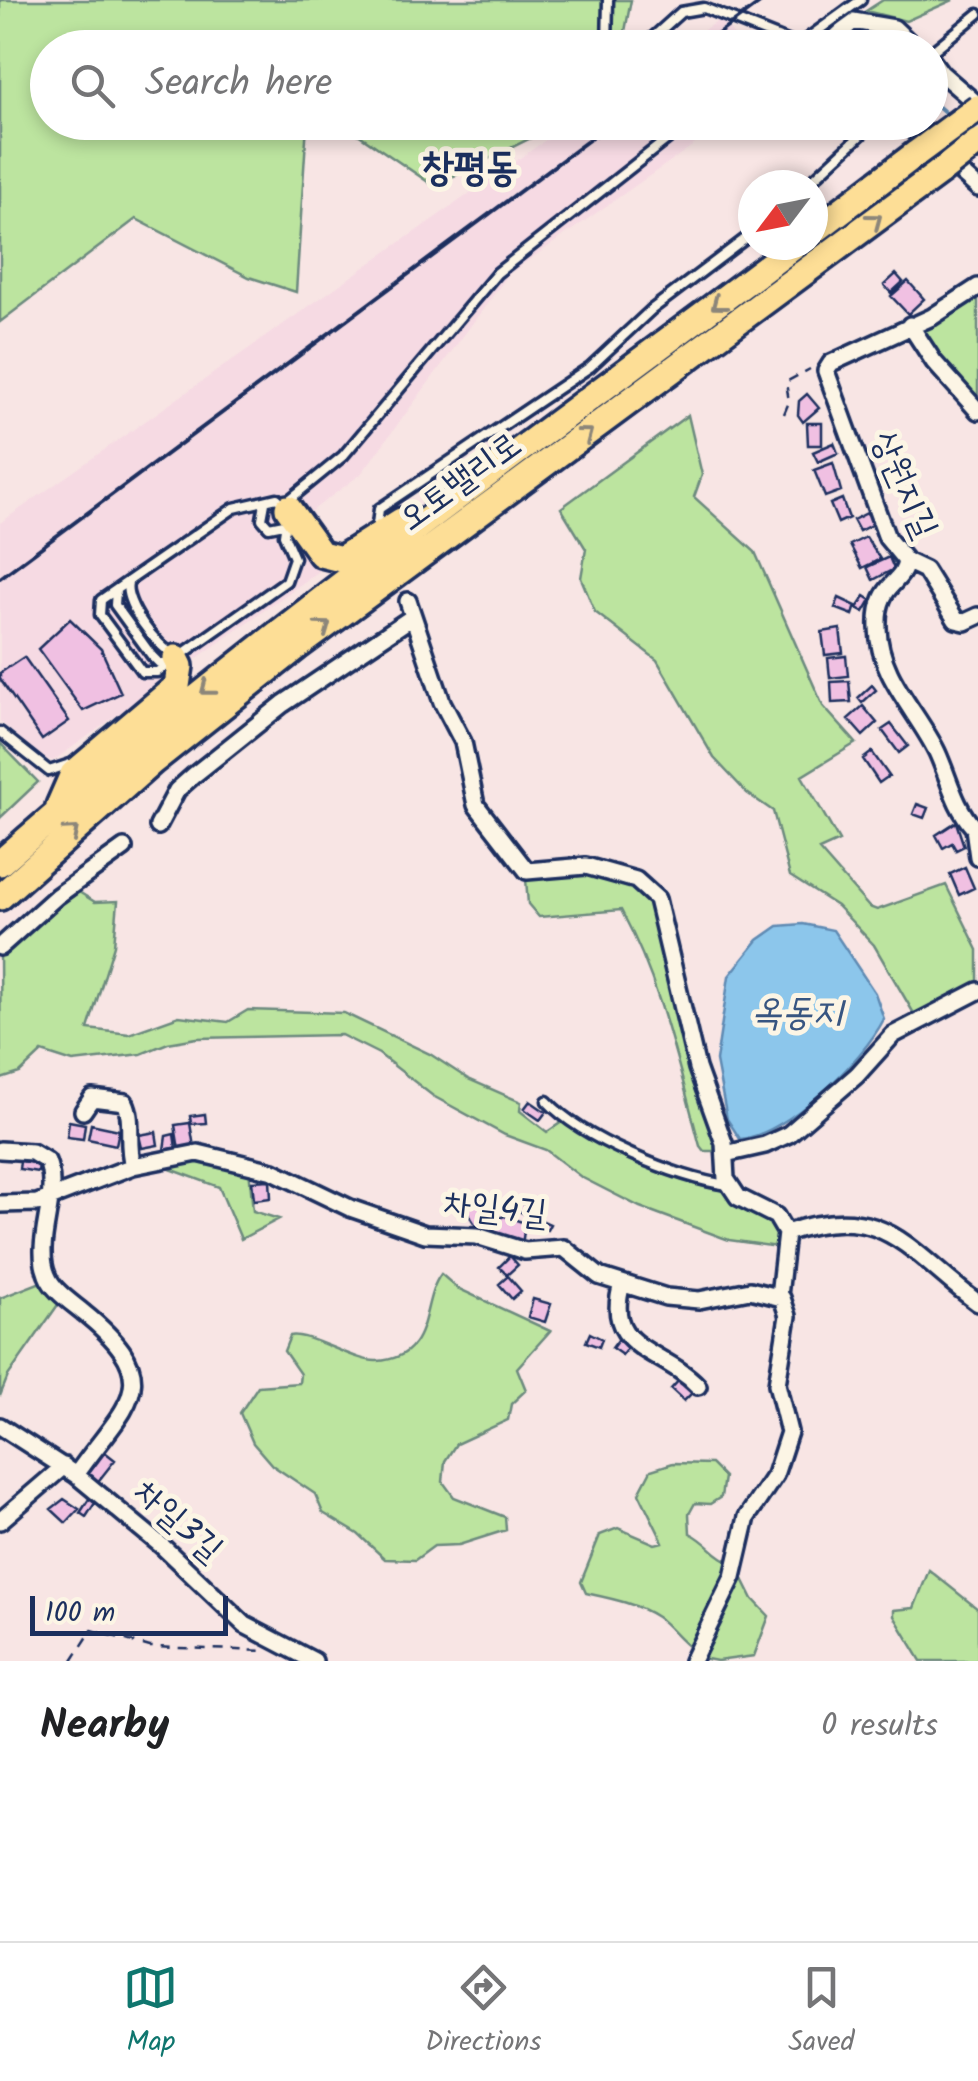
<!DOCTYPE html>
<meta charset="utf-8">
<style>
:root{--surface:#fff;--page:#f2f2f2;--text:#202124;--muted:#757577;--line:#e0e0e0;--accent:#0f766e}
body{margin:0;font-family:Kalam,"Poor Story",sans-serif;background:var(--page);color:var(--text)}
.compass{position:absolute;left:738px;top:170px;width:90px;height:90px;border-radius:50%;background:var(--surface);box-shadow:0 5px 15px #0003;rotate:238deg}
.scale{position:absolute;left:30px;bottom:25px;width:198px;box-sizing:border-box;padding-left:10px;border:5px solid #1b2f5e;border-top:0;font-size:28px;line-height:35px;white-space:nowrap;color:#1b2f5e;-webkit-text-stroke:8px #fcf5e5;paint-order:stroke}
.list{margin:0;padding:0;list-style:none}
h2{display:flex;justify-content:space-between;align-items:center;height:130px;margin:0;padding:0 40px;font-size:42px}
h2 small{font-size:32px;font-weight:400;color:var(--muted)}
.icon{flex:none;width:55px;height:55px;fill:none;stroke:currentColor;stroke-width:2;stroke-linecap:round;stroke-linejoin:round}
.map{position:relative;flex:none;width:978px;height:1661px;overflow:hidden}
.search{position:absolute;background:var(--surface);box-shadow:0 5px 15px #0003;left:30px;right:30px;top:30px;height:110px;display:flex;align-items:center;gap:25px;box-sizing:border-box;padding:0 35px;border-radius:55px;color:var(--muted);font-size:38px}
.sheet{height:280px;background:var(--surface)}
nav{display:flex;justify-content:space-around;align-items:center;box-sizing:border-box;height:140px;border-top:2px solid var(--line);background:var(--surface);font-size:28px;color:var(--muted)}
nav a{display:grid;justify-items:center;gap:5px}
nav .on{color:var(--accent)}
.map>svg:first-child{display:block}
.built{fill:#f6dae3}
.green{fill:#bce49f;stroke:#6c8a7e;stroke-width:2.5}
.water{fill:#8cc6eb;stroke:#5f8ab3;stroke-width:2.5}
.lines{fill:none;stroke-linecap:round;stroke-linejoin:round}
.stream{stroke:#5f8ab3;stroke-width:4}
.building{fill:#f0c0e2;stroke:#1b2f5e;stroke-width:2.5}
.service-casing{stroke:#1b2f5e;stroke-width:15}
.minor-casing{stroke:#1b2f5e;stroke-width:22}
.trunk-casing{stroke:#1b2f5e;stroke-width:32}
.path{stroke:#1b2f5e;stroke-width:2.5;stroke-dasharray:10 8;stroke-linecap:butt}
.service{stroke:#fcf5e5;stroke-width:8}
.minor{stroke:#fcf5e5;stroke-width:15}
.trunk{stroke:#fdde96;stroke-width:25}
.rail{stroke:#1b2f5e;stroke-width:4}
.service-bridge-casing{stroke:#1b2f5e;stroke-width:15;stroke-linecap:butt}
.trunk-bridge-casing{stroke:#1b2f5e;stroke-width:32;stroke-linecap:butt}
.service-bridge{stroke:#fcf5e5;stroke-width:8}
.trunk-bridge{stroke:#fdde96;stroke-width:25}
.oneway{stroke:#8c867a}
.labels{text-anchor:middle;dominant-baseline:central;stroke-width:10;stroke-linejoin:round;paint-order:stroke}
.street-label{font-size:35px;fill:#1b2f5e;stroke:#fcf5e5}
.water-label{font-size:38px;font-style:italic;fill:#375581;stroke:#fcf5e5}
.quarter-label{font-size:40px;font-weight:bold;fill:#1b2f5e;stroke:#fcf5e5}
</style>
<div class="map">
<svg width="978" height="1661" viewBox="0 0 978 1661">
<rect width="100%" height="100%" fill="#f8e5e4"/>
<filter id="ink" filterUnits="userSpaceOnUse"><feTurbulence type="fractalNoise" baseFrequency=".01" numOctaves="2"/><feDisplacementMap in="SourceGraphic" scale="20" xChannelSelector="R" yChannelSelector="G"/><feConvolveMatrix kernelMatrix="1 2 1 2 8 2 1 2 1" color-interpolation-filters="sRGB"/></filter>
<g filter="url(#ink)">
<path class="built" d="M720,19L744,47H678Z
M570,123H725L509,274L361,474L301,519L332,562L53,761L39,756L0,721V523Z"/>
<path class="green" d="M0,0H631L622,47L48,48V122L307,123L296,292L249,277L136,219L0,322Z
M883,0H953L906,21L866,11Z
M342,123V122L561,123L434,186Z
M978,291V408L957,387L917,327Z
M688,415L702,475L694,497L755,552L823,706L856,743L802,776L839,841L819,850L869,907L877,910L946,885L978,950V986L916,1017L874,945L837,906L790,876L773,811L747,793L714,758L657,660L595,612L581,578L586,549L561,508Z
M0,743L38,782L0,818Z
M587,869L649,893L711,1108L718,1151H704L700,1146C678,1065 661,984 621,910L539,917L528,904L526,879L531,875Z
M74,889L95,902L118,901L114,945L88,1029L129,1034L179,1016L228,1022L248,1010L344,1013L430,1054L468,1079L521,1102L520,1111L547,1132L562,1122L691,1183L728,1192L774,1219L785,1248L729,1240L640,1207L581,1177L546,1150L505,1135L433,1096L379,1054L341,1035L197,1038L168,1043L141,1054L73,1062L42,1052L20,1073L1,1079L0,952Z
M193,1157L249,1169L253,1211L279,1219L241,1239L219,1187L154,1163Z
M441,1274L457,1288L550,1331L517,1368L526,1390L511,1404L508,1420L456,1444L445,1461L443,1482L454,1497L505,1517L506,1530L459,1545L434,1546L415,1560L385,1559L358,1534L323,1513L315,1494L272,1465L253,1443L240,1413L258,1386L299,1383L300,1374L284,1351L290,1336C306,1331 355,1362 377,1361C435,1358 419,1303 441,1274Z
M46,1280L62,1299L8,1376L0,1396V1298Z
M673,1463L711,1464L724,1477L721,1497L710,1504L695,1503L689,1514L690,1533C710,1543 711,1554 734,1564L693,1650C679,1641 669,1625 657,1617C636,1603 609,1598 586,1593L581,1582L600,1535L618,1528L655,1544L663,1542L639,1493L651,1470Z
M929,1570L978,1609V1661H921L894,1616V1610L914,1608Z
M739,1571L753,1599L769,1616L754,1656L717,1661L697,1657Z"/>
<path class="water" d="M803,924L833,930L875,993L884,1019C864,1059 786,1136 740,1139L727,1119L716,1061L729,976L758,940L778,926Z"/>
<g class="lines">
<path class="stream" d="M857,46L859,48
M930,99L949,116"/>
</g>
<path class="building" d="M896,274L903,282L891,293L884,285Z
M908,281L924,299L908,314L891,296Z
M807,394L819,408L803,422L798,415L799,401Z
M807,423H822V445H808Z
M834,443L838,453L818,462L813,452Z
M833,463L841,491L825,497L814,470Z
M842,499L849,518L838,523L830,504Z
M869,512L875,523L859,531L853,520Z
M866,537L880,559L862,568L850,545Z
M889,557L894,569L873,580L867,567Z
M865,596L871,600L864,612L857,608Z
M839,598L856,606L853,615L835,608Z
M70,619L101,649L121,693L83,711L38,649Z
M840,629L843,653L825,655L822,632Z
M846,656L848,676L830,678L828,658Z
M24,657L69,721L42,740L0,679V673Z
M849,681L851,702L832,703L831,682Z
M872,685L876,690L862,703L858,698Z
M863,706L877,723L863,736L848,719Z
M891,724L908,746L899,753L882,730Z
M872,752L889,776L879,783L863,759Z
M917,804L928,808L924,818L913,814Z
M956,822L964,846L956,850L952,843L943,848L936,835Z
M965,867L974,888L959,895L950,874Z
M530,1101L546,1112L540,1120L524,1109Z
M205,1114L206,1123L191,1124L190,1116Z
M69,1121L85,1124L83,1139L67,1137Z
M190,1123L194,1147L179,1150L175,1125Z
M91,1124L119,1130L116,1145L88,1139Z
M156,1132L158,1145L142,1148L139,1135Z
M174,1134L176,1148L164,1150L166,1136Z
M20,1161L39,1164L38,1172L19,1169Z
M270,1180L271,1198L254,1200L252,1181Z
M479,1196L488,1219L476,1226L463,1205Z
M513,1201L529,1206L526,1214L511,1208Z
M505,1216L525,1223L522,1246L498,1239L500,1234L494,1232L498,1218Z
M534,1217L550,1224L547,1230L531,1223Z
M510,1256L518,1265L507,1275L499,1267Z
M508,1276L521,1291L512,1299L499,1284Z
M533,1299L551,1304L545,1322L528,1317Z
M590,1333L602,1339L599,1347L586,1342Z
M618,1340L628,1347L622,1355L612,1348Z
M681,1378L694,1391L684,1401L671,1389Z
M101,1449L115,1460L96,1484L82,1473Z
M64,1499L79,1509L66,1523L51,1509Z
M89,1499L95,1503L86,1517L80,1513Z"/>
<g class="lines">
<g class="service-casing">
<path id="service" d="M848,9L861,0
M607,48L608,0
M641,48L681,12L704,8L805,48
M930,53L978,14
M807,185L875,122
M277,498L288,508L284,535L294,558L286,581L157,672H142L100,615L101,600L234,508Z
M289,500L343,456L497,273L689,122
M265,503L262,519L269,527L284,524
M376,532L379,509L590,367L651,310L753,233
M128,583C123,602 157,648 175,655
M116,590L115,605L152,656L159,663H170
M0,732L49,771L70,764
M547,1101C581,1138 678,1179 728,1185"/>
</g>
<g class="minor-casing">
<path id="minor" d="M825,48L853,21L894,28L915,48
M930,58L941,73L978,105
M904,122L978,188
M978,287L932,317L831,363L826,371L887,538L906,561C903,586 876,582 878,628C879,676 917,711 937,752C949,778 954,806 974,828L978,857
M910,325L934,362L978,411
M906,561L925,570L956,620L965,622L978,616
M408,601L442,702L463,742L476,805L527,871L586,866L636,880L657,899L697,1068L724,1143L726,1179L738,1197L776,1216L786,1233L779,1296
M158,826L177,790L194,775L283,704L411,618
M0,947L57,896L124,848
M83,1111L92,1098L125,1102C134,1120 126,1144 133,1166
M0,1150L32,1152L47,1161C61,1196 33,1241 47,1275C53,1291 71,1302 84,1313C171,1383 124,1405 76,1475
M725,1154L765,1145L789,1134L857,1075L893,1035L978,991
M0,1204L37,1203L133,1166L198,1153L273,1171L350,1208L425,1234L477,1236L525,1251L564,1248L599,1276L666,1297L699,1300L750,1290L782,1298L788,1316L777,1384L789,1432L775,1475L747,1517L733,1577L692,1661
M786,1233C885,1199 907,1251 978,1303
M622,1284C602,1350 662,1348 698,1386
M0,1426L76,1475L162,1546L245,1625L314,1661
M0,1521L64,1466"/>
</g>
<g class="trunk-casing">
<path id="trunk" d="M813,232L917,153
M288,508L321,554L341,559L401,521
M59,806L73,774L177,686L180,666L176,658
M0,863C251,641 527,447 796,245
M0,897L152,762L297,647L940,172"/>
</g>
<path class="path" d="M784,414L789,402L786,382L810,369
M72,1661L92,1630L150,1647L265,1651"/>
<use href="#service" class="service"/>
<use href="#minor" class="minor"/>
<use href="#trunk" class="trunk"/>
<path class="rail" d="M699,48L764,0
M0,578L613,122"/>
<g class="service-bridge-casing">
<path id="service-bridge" d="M794,48L848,9"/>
</g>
<g class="trunk-bridge-casing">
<path id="trunk-bridge" d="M917,153L978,108
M940,172L978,142"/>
</g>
<use href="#service-bridge" class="service-bridge"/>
<use href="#trunk-bridge" class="trunk-bridge"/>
</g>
<defs><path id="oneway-chevron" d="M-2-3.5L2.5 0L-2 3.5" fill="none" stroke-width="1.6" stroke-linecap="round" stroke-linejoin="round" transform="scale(2.5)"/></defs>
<g class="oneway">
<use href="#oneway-chevron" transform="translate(875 220) rotate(-37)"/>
<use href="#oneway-chevron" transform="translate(718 304) rotate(143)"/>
<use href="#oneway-chevron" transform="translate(586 434) rotate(-37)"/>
<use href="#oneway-chevron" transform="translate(324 627) rotate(-36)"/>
<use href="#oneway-chevron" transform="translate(207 689) rotate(142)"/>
<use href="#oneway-chevron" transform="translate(72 832) rotate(-41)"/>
</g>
</g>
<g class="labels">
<g class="street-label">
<text transform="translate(461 483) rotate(-36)">오토밸리로</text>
<text transform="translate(903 485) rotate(66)">상원지길</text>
<text transform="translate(495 1210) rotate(6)">차일4길</text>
<text transform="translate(177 1522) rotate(41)">차일3길</text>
</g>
<g class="water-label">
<text x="797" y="1014">옥동지</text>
</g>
<g class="quarter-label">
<text x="470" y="169">창평동</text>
</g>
</g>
</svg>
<svg class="compass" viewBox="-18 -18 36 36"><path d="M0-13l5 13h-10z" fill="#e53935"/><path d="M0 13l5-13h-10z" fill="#757577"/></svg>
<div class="scale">100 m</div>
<div class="search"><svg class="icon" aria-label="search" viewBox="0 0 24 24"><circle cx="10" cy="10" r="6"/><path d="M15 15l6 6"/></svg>Search here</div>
</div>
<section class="sheet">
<h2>Nearby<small>0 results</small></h2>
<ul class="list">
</ul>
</section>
<nav>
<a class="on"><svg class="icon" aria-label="map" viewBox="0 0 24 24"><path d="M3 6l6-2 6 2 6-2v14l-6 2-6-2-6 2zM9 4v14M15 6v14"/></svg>Map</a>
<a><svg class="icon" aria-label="directions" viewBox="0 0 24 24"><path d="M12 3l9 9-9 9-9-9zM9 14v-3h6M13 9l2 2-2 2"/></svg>Directions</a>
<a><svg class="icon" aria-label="saved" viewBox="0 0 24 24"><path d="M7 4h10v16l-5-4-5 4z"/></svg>Saved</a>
</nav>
